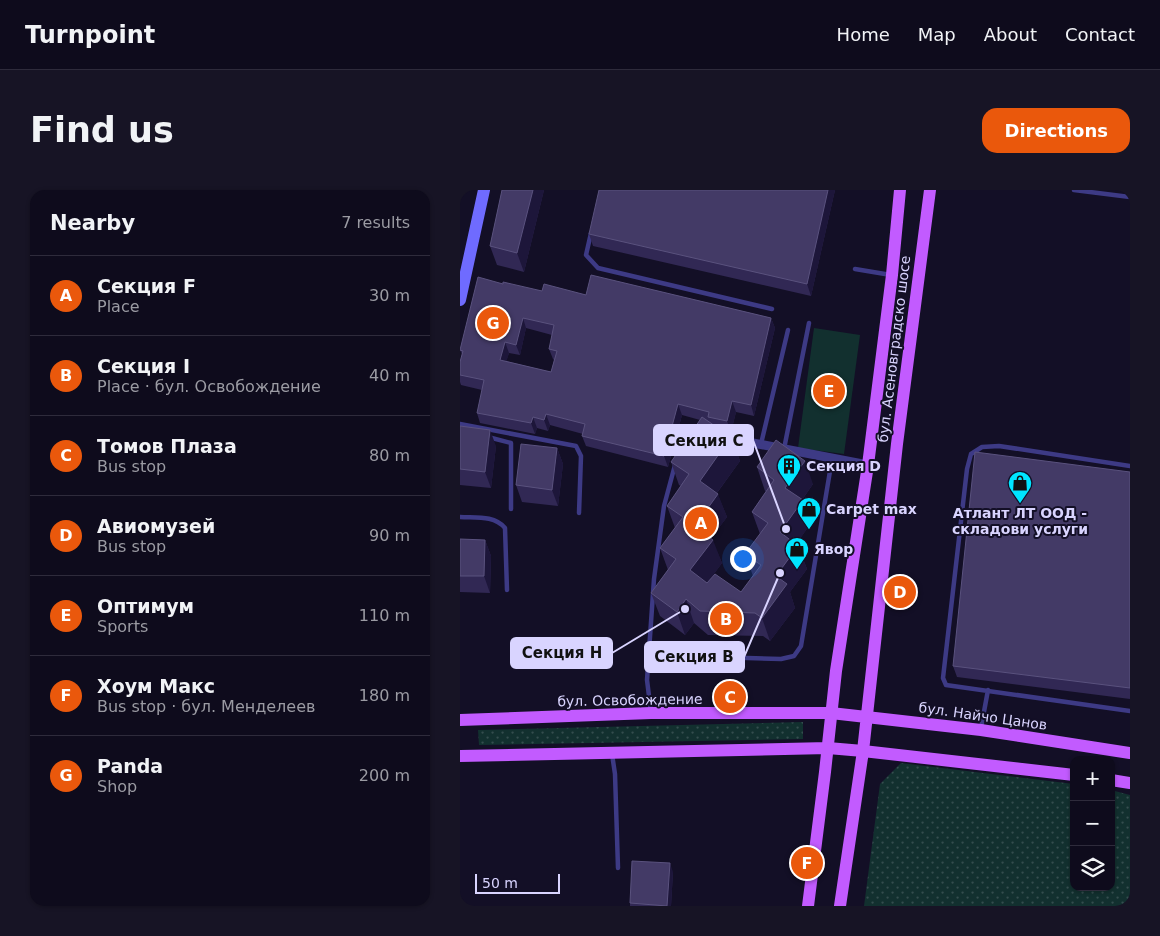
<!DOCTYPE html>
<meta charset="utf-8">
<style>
:root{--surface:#0e0b1c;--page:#171425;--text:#f1f3f6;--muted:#9b9ba3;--line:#2e2b3b;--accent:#ea580c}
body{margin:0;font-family:"DejaVu Sans",sans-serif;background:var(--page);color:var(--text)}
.controls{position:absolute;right:15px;bottom:15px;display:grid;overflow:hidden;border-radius:10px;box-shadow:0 1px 4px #0004}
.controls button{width:45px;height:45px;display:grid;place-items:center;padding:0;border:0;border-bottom:1px solid var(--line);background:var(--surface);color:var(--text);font:25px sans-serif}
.scale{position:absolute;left:15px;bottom:12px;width:85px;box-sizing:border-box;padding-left:5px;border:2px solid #d9d4ff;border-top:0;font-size:14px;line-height:18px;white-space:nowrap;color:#d9d4ff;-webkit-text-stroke:4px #130f26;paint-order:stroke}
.you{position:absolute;left:282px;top:368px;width:18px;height:18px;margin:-12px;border:4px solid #fff;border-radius:50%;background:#1a73e8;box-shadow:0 0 0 8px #1a73e833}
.badge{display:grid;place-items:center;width:32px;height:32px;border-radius:50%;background:var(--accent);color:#fff;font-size:16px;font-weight:700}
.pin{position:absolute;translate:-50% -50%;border:2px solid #fff;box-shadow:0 1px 5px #0006}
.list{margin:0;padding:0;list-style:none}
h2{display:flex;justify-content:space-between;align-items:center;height:65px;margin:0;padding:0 20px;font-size:21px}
h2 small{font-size:16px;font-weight:400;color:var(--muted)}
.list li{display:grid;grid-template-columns:32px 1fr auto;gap:15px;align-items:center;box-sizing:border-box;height:80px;padding:0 20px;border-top:1px solid var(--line)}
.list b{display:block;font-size:19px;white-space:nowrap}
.list p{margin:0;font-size:16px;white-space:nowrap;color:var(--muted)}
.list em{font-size:16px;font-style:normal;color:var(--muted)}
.icon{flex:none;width:28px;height:28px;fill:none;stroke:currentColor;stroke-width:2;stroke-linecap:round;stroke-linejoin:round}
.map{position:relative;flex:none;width:670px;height:716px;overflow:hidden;border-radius:15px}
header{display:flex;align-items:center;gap:30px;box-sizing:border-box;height:70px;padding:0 25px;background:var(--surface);border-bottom:1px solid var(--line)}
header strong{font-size:24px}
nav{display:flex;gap:28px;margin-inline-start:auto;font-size:18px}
.intro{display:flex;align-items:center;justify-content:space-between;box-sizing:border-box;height:120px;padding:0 30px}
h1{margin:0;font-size:35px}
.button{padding:12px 22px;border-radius:15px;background:var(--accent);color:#fff;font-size:18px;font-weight:700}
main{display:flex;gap:30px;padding:0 30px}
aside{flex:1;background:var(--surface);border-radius:15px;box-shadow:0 1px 4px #0004}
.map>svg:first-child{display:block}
.grass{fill:url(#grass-dots)}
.green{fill:#12302f}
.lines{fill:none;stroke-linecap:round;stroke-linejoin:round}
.lane{stroke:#3d3a85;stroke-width:4.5}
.street{stroke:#3d3a85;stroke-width:9}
.secondary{stroke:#6f6bff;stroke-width:12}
.primary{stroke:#c25bff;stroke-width:12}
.wall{fill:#312854;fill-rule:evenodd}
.shaded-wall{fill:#1d163a}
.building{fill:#433a66;stroke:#5a527e;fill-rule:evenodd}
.labels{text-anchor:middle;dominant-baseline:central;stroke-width:4;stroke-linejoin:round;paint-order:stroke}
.street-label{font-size:14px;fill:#d9d4ff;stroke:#130f26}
.poi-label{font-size:14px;font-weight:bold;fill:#d9d4ff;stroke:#130f26;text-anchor:start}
.leader{fill:none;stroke:#d9d4ff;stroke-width:2}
.callout-dot{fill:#d9d4ff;stroke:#130f26;stroke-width:2}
.callout{fill:#d9d4ff;stroke:#d9d4ff;stroke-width:2}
.callout-label{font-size:15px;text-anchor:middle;font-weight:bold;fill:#111}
</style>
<header>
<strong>Turnpoint</strong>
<nav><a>Home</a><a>Map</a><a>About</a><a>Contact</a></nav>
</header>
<div class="intro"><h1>Find us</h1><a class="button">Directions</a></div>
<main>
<aside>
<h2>Nearby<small>7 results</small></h2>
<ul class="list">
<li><span class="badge">A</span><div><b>Секция F</b><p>Place</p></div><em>30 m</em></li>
<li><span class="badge">B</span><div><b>Секция I</b><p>Place · бул. Освобождение</p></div><em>40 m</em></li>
<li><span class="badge">C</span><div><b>Томов Плаза</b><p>Bus stop</p></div><em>80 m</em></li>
<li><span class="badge">D</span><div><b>Авиомузей</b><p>Bus stop</p></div><em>90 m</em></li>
<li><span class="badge">E</span><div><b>Оптимум</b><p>Sports</p></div><em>110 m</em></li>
<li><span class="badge">F</span><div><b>Хоум Макс</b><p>Bus stop · бул. Менделеев</p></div><em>180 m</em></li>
<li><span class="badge">G</span><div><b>Panda</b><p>Shop</p></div><em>200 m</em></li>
</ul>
</aside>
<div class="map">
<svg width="670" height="716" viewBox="0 0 670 716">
<defs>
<pattern id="grass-dots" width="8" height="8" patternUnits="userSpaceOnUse" patternTransform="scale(1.25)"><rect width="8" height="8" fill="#12302f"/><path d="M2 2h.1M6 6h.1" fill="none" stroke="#344d4e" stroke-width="1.8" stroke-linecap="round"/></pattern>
</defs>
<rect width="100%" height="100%" fill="#130f26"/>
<path class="grass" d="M343,532V549L19,555L18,540Z
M441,573L614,594V697H651V600L670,605V716H404L420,594Z"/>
<path class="green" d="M354,138L400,145L384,264L338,258Z"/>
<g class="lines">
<path class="lane" d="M614,0L670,7
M131,43L126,65L138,78L312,119
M395,79L431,85
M0,234L116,256L121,266L119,323
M28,247L51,253V319
M301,254L328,140
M324,259L349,133
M217,265L221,252
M670,276L539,256L522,257L511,264L507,279L483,488L486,495L670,521
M0,327C16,328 34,325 45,338L47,400
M188,465L321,469L334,466L341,456L372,269
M191,522L187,490L194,389L204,316L215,275
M521,538L528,500
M152,564L155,584L158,678"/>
<path class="street" d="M262,247L408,275"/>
<path class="secondary" d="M0,110L24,0"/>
<path class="primary" d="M0,530L191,523H371L521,540L670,563
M0,566L368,558L403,561L614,585
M651,590L670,593
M348,716L365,582L376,481L408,275L432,85L440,0
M380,716L403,561L437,254L470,0"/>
</g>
<path class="wall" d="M42,0H84L64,82L37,75L30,56Z
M375,0L351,106L133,56L129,44Z
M43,94L82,101L126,105L311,128L315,138L294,226L276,222L271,242L260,240L271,247L280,271L257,303L267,327L251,348L262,373L247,393L281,402L293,386L285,364L300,344L292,322L306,301H305L297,277L353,294L342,310L351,333L336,354L338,356L347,379L330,402L335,418L310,451L303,446L248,445L234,433L225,445L200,426L191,403L208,380L200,358L215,338L207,316L221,296L219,295L211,272L240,230L222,225L208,277L126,256L122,246L123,244L90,235L88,241L77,238L75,244L20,233L17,223L22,200L1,195L0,192V172L2,164L0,160ZM66,138L92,145L89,159L93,169L94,170L91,182L46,171L49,163L60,165Z
M0,236L36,256L31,298L0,295Z
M97,258L103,274L98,316L62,312L56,295Z
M670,282V509L497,487L493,476Z
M0,349L25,350L31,366L30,403L0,402Z
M213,682L211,716H170V713Z"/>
<path class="shaded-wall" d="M73,0H84L64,82L57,63Z
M368,0H375L351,106L347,94Z
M63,128L66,138L60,165L56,155Z
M311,128L315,138L294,226L291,215Z
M45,152L49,163L44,180L40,170Z
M272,211L276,222L271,242L267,231Z
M218,214L222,225L208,277L204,266Z
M86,224L90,235L88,241L84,230Z
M73,227L77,238L75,244L71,233Z
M30,240L36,256L31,298L25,282Z
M271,247L280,271L248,315L240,291Z
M97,258L103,274L98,316L92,300Z
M345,271L353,294L334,321L325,298Z
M258,304L267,327L243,360L235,336Z
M343,310L351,333L329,365L320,342Z
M25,350L31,366L30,403L24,386Z
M253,350L262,373L239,404L230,380Z
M338,356L347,379L330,402L335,418L310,451L302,428L316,386Z
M226,409L234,433L225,445L217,422Z
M210,673L213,682L211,716H207Z"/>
<path class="building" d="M42,0H73L57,63L30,56Z
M139,0H368L347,94L129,44Z
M131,85L311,128L291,215L272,211L267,231L248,227L249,222L218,214L204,266L122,246L125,234L86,224L84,230L73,227L71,233L17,223L24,190L0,185V172L3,161L0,160L18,87L43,94V92L82,101L84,94L126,105ZM63,128L94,135L89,159L97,161L91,182L40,170L45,152L56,155Z
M242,227L271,247L240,291L258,304L235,336L253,350L230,380L247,393L255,384L281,402L301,375L285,364L308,333L292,322L314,290L297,277L316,250L345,271L325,298L343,310L320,342L338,356L316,386L327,394L302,428L295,423L240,421L226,409L217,422L191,403L216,369L200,358L223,327L207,316L229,284L211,272Z
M0,236L30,240L25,282L0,279Z
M61,254L97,258L92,300L56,295Z
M515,262L670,282V498L493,476Z
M0,349L25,350L24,386H0Z
M172,671L210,673L207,716L170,713Z"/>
<defs>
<g id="building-pin" transform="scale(1.25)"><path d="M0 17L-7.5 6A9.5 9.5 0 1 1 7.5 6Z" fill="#00e5ff" stroke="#130f26"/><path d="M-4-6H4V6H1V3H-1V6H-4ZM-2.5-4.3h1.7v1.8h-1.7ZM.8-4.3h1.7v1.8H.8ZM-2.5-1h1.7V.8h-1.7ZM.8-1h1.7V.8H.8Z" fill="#111"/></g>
<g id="shop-pin" transform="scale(1.25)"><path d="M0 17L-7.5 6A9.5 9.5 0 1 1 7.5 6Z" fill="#00e5ff" stroke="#130f26"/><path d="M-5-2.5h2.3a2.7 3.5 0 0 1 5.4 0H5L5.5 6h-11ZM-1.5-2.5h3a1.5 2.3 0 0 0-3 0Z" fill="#111"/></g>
</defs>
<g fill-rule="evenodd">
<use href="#building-pin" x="329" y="276"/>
<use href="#shop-pin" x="560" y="293"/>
<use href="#shop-pin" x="349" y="319"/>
<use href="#shop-pin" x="337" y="359"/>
</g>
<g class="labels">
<g class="street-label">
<text transform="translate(434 159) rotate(-83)">бул. Асеновградско шосе</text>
<text transform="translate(170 510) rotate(-1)">бул. Освобождение</text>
<text transform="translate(523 526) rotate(8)">бул. Найчо Цанов</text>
</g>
<g class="poi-label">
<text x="346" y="276">Секция D</text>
<text x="366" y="319">Carpet max</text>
<text x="560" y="323" text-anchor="middle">Атлант ЛТ ООД -<tspan x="560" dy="16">складови услуги</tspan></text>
<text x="354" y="359">Явор</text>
</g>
</g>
<path class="leader" d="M326 339L293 250M225 419L152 463M320 383L284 467"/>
<g class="callout-dot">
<circle cx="326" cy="339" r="5"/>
<circle cx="225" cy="419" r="5"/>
<circle cx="320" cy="383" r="5"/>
</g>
<g class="callout">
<rect x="194" y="235" width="99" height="30" rx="5"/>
<rect x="51" y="448" width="101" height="30" rx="5"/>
<rect x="185" y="452" width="99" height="30" rx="5"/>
</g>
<g class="callout-label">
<text x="244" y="256">Секция C</text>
<text x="102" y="468">Секция H</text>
<text x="234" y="472">Секция B</text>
</g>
</svg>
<div class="controls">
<button>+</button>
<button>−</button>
<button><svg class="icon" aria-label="layers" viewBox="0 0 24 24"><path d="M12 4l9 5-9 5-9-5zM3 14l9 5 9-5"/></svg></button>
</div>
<div class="scale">50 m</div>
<div class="you"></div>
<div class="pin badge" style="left:241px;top:333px">A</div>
<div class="pin badge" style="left:266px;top:429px">B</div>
<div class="pin badge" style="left:270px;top:507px">C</div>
<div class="pin badge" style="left:440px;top:402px">D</div>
<div class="pin badge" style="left:369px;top:201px">E</div>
<div class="pin badge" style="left:347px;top:673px">F</div>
<div class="pin badge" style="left:33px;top:133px">G</div>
</div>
</main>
